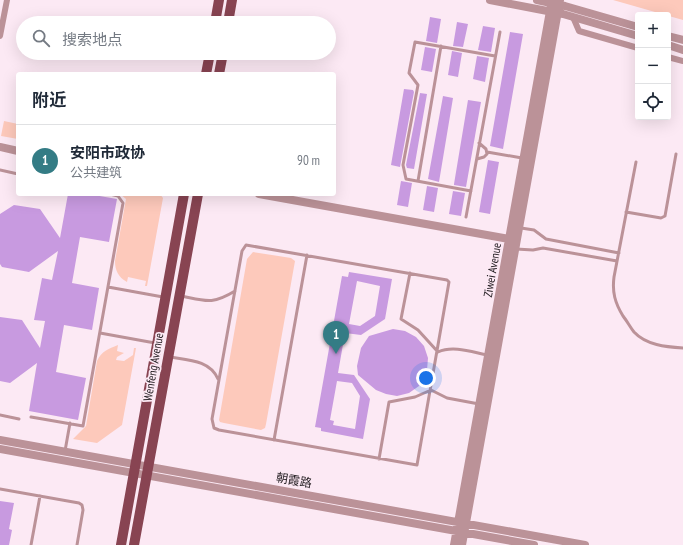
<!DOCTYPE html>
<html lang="zh">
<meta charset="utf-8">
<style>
:root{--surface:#fff;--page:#f6f6f7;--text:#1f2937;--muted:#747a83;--line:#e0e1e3;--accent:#347c85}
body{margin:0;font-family:"PT Sans Narrow","Noto Sans SC",sans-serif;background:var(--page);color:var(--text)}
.controls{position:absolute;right:12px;top:12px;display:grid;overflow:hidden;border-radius:4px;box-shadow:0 4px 16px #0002}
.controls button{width:36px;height:36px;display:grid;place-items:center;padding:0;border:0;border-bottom:1px solid var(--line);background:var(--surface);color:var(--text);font:20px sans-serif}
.you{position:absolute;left:426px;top:378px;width:14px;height:14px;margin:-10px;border:3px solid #fff;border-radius:50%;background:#1a73e8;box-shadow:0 0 0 6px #1a73e833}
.badge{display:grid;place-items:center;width:26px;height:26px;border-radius:50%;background:var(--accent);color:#fff;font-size:13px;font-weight:700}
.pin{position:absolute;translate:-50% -33px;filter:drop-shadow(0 1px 2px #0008)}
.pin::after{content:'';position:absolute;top:21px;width:14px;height:12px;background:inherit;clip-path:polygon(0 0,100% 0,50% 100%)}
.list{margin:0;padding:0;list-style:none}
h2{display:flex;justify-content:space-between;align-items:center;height:52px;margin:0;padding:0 16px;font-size:17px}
h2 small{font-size:13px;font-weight:400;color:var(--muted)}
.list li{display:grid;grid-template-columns:26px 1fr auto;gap:12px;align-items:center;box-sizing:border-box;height:72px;padding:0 16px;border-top:1px solid var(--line)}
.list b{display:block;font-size:15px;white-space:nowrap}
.list p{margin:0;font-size:13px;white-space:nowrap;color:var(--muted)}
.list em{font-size:13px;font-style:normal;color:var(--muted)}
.icon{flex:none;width:22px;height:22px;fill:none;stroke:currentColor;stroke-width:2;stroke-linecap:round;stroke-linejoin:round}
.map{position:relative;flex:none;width:683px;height:545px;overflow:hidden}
.search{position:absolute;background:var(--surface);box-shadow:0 4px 16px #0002;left:16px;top:16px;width:320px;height:44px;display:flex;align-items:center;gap:10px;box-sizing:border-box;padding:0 14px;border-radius:22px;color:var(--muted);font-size:15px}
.panel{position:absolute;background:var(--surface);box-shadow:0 4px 16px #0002;left:16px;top:72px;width:320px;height:124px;border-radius:4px}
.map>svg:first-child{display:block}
.green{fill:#fdc9bb}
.building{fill:#c89ae0;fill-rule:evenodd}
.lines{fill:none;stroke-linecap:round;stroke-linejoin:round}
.service{stroke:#bb9298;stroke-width:3}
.minor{stroke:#bb9298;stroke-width:6}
.tertiary{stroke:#bb9298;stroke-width:8}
.primary{stroke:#884452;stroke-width:10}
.labels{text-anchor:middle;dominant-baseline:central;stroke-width:3.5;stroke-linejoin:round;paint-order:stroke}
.street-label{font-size:12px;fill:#262024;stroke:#fce9f4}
</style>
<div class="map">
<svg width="683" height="545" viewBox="0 0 683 545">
<rect width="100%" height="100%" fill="#fce9f4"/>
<path class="green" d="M613,0H683V20Z
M4,121L18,124V139L1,136Z
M120,194H160L163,198L147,286H145L146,281L128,277L127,282C118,277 115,270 115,261L126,199Z
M253,252L291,258L295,261L266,424L265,428L261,430L224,423L220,422L219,420L247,259Z
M118,345L117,351L124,353L117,357L116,360L124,361L133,355L134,348H136L122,425L97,443L73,439L86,426L97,361C102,351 108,349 118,345Z"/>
<path class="building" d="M430,17L441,19L437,43L426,41Z
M457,22L468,24L463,47L453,46Z
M483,26L495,28L491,52L478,50Z
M510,32L523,34L503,149L490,146Z
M425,47L436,49L432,72L421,70Z
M452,51L462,53L458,77L448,75Z
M477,56L489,58L485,82L473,79Z
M404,89L413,90L414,92L400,167L391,165Z
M420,93L427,94L414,169L407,168L406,165Z
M443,96L453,98L439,182L428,179Z
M468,100L481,102L466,187L454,185V184Z
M488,160L499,162L490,214L479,212Z
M401,181L412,183L408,207L397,205Z
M427,186L438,188L434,212L423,210Z
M453,191L465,193L461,216L449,214Z
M68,194H88L117,199L109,242L80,237L72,283L99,288L92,330L64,325L56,372L86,378L78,420L29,411L37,363L10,383L0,381V317L22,320L40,348L45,321L34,320L42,278L52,280L58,251L29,272L2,267L0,264V214L14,205L40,209L60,238Z
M349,272L392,279L385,319L361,335L345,333L338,373L354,375L370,399L363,439L321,431V428L315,427L342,276L348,277ZM357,281L380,286L375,316L360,326L349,324ZM337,381L352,383L360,396L355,429L333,425L334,421L330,420Z
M393,329L405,331L416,337L424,346L428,358L427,370L426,376L419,386L409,393L397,396L386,394L376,390L358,375L357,366L361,348L369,336Z
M0,501L14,503L9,529L12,530L9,545H0Z"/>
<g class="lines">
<path class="service" d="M487,152L522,158
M477,159L484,157L487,154L486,149L479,143
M636,162L614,277C612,292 615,303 623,316C627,321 630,327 634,332C646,345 666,347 683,348
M0,170L18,174
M418,181L441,46
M471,191L406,179L403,165L418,85L409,73L415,42L495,56
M626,212L661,218L665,216L676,154
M466,217L500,32
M521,228L534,230L546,239L619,253
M246,245L447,280L449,282L417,465L219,430L214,428L212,419L242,251Z
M516,249L533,250L543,248L617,261
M410,273L401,319L418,330L438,352C453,345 472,352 487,355
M108,287L163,297
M181,296C206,301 212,305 235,291
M100,333L155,343
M170,357C188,360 210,360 218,379
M0,415L19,419
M31,417L83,426L123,203L118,196L110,194
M274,440L307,255
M65,451L70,423
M379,459L389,402L415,397L431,390L447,398L479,404
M0,489L79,503L82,505L83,510L77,545
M31,545L40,496"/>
<path class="minor" d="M573,17L579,31L638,48
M0,36L7,0
M668,57L683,61"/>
<path class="tertiary" d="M490,0L563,14L638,36
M537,0L565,6L638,27
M668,36L683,40
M668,45L683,50
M0,147L18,151
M259,194L509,239
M0,440L585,545
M0,449L534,545
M454,545L552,0
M462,545L560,0"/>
<path class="primary" d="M215,23L219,0
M228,23L232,0
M206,74L210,53
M219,74L223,53
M121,545L184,194
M134,545L198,194"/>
</g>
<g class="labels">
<g class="street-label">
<text transform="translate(492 270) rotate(-80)">Ziwei Avenue</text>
<text transform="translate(153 367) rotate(-80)">Wenfeng Avenue</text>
<text transform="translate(294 480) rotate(10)">朝霞路</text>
</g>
</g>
</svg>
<div class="controls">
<button>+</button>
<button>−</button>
<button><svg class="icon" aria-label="locate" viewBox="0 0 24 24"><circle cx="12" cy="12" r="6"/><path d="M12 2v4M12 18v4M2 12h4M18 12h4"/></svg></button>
</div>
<div class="you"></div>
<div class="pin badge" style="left:336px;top:354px">1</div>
<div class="search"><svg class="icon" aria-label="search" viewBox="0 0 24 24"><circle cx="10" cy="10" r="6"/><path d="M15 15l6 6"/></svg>搜索地点</div>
<section class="panel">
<h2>附近<small></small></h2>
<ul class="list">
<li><span class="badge">1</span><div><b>安阳市政协</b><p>公共建筑</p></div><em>90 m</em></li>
</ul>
</section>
</div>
